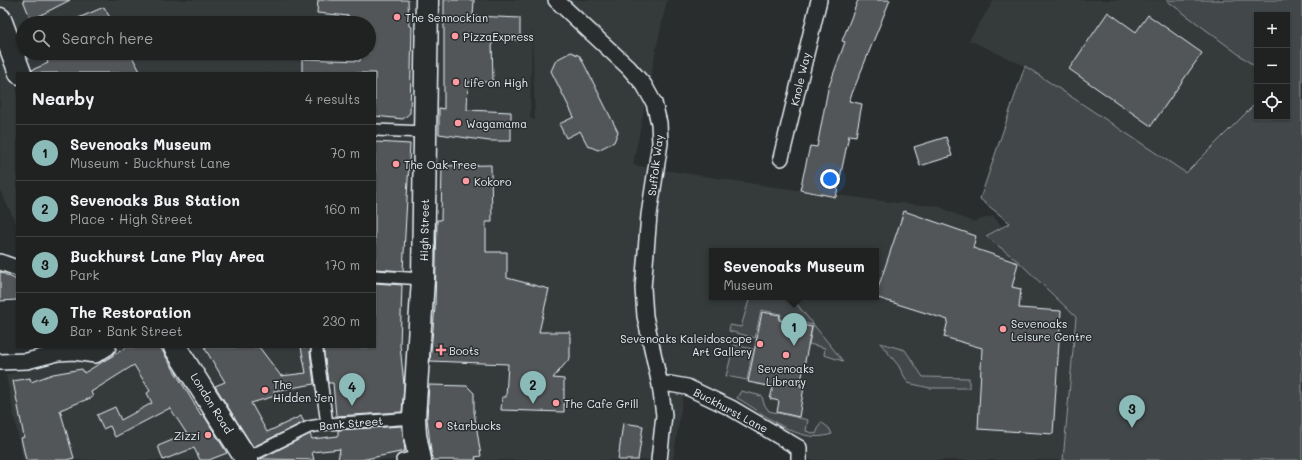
<!DOCTYPE html>
<meta charset="utf-8">
<style>
:root{--surface:#202222;--page:#282a2a;--text:#f1f3f6;--muted:#a2a4a5;--line:#3d3f40;--accent:#8bbbb9}
body{margin:0;font-family:Mali,sans-serif;background:var(--page);color:var(--text)}
.controls{position:absolute;right:12px;top:12px;display:grid;overflow:hidden;border-radius:0px;box-shadow:0 1px 3px #0004}
.controls button{width:36px;height:36px;display:grid;place-items:center;padding:0;border:0;border-bottom:1px solid var(--line);background:var(--surface);color:var(--text);font:20px sans-serif}
.you{position:absolute;left:830px;top:179px;width:14px;height:14px;margin:-10px;border:3px solid #fff;border-radius:50%;background:#1a73e8;box-shadow:0 0 0 6px #1a73e833}
.badge{display:grid;place-items:center;width:26px;height:26px;border-radius:50%;background:var(--accent);color:#111;font-size:13px;font-weight:700}
.pin{position:absolute;translate:-50% -33px;filter:drop-shadow(0 1px 2px #0008)}
.pin::after{content:'';position:absolute;top:21px;width:14px;height:12px;background:inherit;clip-path:polygon(0 0,100% 0,50% 100%)}
.popup{position:absolute;left:709px;top:248px;width:170px;height:52px;box-sizing:border-box;display:grid;place-content:center;border-radius:0px;background:var(--surface);filter:drop-shadow(0 1px 3px #0005);font-size:13px;white-space:nowrap;color:var(--muted)}
.popup b{font-size:15px;color:var(--text)}
.popup::after{content:'';position:absolute;left:50%;top:100%;margin-left:-8px;border:8px solid transparent;border-top-color:var(--surface)}
.list{margin:0;padding:0;list-style:none}
h2{display:flex;justify-content:space-between;align-items:center;height:52px;margin:0;padding:0 16px;font-size:17px}
h2 small{font-size:13px;font-weight:400;color:var(--muted)}
.list li{display:grid;grid-template-columns:26px 1fr auto;gap:12px;align-items:center;box-sizing:border-box;height:56px;padding:0 16px;border-top:1px solid var(--line)}
.list b{display:block;font-size:15px;white-space:nowrap}
.list p{margin:0;font-size:13px;white-space:nowrap;color:var(--muted)}
.list em{font-size:13px;font-style:normal;color:var(--muted)}
.icon{flex:none;width:22px;height:22px;fill:none;stroke:currentColor;stroke-width:2;stroke-linecap:round;stroke-linejoin:round}
.map{position:relative;flex:none;width:1302px;height:460px;overflow:hidden}
.search{position:absolute;background:var(--surface);box-shadow:0 1px 3px #0004;left:16px;top:16px;width:360px;height:44px;display:flex;align-items:center;gap:10px;box-sizing:border-box;padding:0 14px;border-radius:22px;color:var(--muted);font-size:15px}
.panel{position:absolute;background:var(--surface);box-shadow:0 1px 3px #0004;left:16px;top:72px;width:360px;height:276px;border-radius:0px}
.map>svg:first-child{display:block}
.built{fill:#363a3b;fill-rule:evenodd}
.green{fill:#424648;stroke:#959ca0}
.building{fill:#535759;stroke:#e8f1f8}
.lines{fill:none;stroke-linecap:round;stroke-linejoin:round}
.pedestrian-casing{stroke:#e8f1f8;stroke-width:14}
.minor-casing{stroke:#e8f1f8;stroke-width:18}
.primary-casing{stroke:#e8f1f8;stroke-width:25}
.pedestrian{stroke:#2a2d2e;stroke-width:11}
.minor{stroke:#2a2d2e;stroke-width:15}
.primary{stroke:#2a2d2e;stroke-width:22}
.poi-dot{fill:#ff9aa2;stroke:#2a2d2e;stroke-width:1.5}
.labels{text-anchor:middle;dominant-baseline:central;stroke-width:3;stroke-linejoin:round;paint-order:stroke}
.poi-label{font-size:11px;fill:#e8f1f8;stroke:#2a2d2e;text-anchor:start}
.street-label{font-size:11px;fill:#e8f1f8;stroke:#2a2d2e}
</style>
<div class="map">
<svg width="1302" height="460" viewBox="0 0 1302 460">
<rect width="100%" height="100%" fill="#2a2d2e"/>
<filter id="ink" filterUnits="userSpaceOnUse"><feTurbulence type="fractalNoise" baseFrequency=".025" numOctaves="2"/><feDisplacementMap in="SourceGraphic" scale="8" xChannelSelector="R" yChannelSelector="G"/><feConvolveMatrix kernelMatrix="1 2 1 2 8 2 1 2 1" color-interpolation-filters="sRGB"/></filter>
<g filter="url(#ink)">
<path class="built" d="M0,0H667L655,54L633,165L767,186L897,203L938,206L972,222L993,216L1076,313L1063,460H810L790,453L723,411L683,396L673,460H23L6,375L91,356L106,347H375V73H17V225L0,190ZM23,23H369V53H23ZM532,26L535,120L530,118ZM712,251H876V297H712Z
M994,0H1169L1257,66V117H1287L1302,97L1185,357L980,199L1025,66L969,40Z"/>
<path class="green" d="M1166,0H1302V460H1063L1076,317L1020,263L986,236L1010,223L980,199L1025,66L1186,173L1257,102V117H1287V15H1257V68Z
M750,297H791L843,361L824,355L825,348L809,344L813,325L787,320L784,337L777,335L781,314L761,310L755,338L729,331L730,325L741,327Z
M880,343L905,350L923,377L969,378V388H930L908,383L898,365Z
M734,345L753,349L747,380L726,376Z
M741,391L762,396L764,404L769,411L808,420L806,431L816,434L821,422L829,428L832,434C798,446 765,413 737,398Z"/>
<path class="building" d="M23,0H70L31,20Z
M318,0H408L409,26L412,27L410,113L403,119L375,116V73H302V59L360,61L361,53H369V23H350L349,16L317,13Z
M444,0H474L473,16L520,18V40L492,39L493,82H468L467,110L511,112V141H489L439,134V108L444,109Z
M858,0H890L849,101L862,104L856,136L849,135L836,197L800,190L810,146L817,147L828,89L845,42L842,41Z
M104,7L113,23H67Z
M1108,12L1136,32L1148,15L1202,53L1151,126L1069,69Z
M571,52L580,56L618,132L614,142L598,150L588,146L580,131L566,138L559,124L574,117L551,71L556,60Z
M44,53H130L141,73H32V70L48,63Z
M946,137L952,156L920,166L914,147Z
M375,142L410,144L403,271L375,269Z
M491,165L492,222H486V252H507V278L549,289L539,332H570V358L553,378L564,379V412L501,410L502,397H506L508,364L430,361L435,307L437,220H441L442,166Z
M904,211L976,236L973,248L1018,263L1012,287L1021,289L1019,308L1061,311L1053,434L978,429L982,348L944,337L948,320L875,297Z
M0,272L15,279L17,282V300L0,301Z
M375,283L402,285L400,345L404,385L402,412L336,416L333,383H328L323,347H375Z
M762,312L780,315L779,320L812,327L800,386L804,387L799,417L777,412L779,401L770,399L773,387L748,382Z
M127,347H160L201,415L203,414L227,453L209,460H200L194,448L163,460L158,446L187,434L170,408L115,437L110,426L103,429L97,415L115,407L121,420L152,403L147,393L150,391L134,365L91,392L93,397L60,410L74,458L66,460H26L21,438L24,437L13,381L30,378L31,382L53,374L82,369L84,373Z
M204,347H259L281,376L306,373L301,347H311L310,352L314,384L274,391L275,396L251,403L267,432L301,416L304,422L253,447L215,386L225,382Z
M429,385L467,386L474,393V411L481,456L475,457L476,460H432L427,418Z
M623,423L643,426L638,460H618Z
M402,426L405,451L361,460H338L340,449L312,452L314,460L260,459L310,434L312,439L338,436V430Z"/>
<g class="lines">
<g class="pedestrian-casing">
<path id="pedestrian" d="M375,130L425,132
M375,276L423,279
M317,351L327,424
M246,458L309,427L327,424L414,418
M402,460L419,456"/>
</g>
<g class="minor-casing">
<path id="minor" d="M556,0L628,67L644,85L654,103L659,123L660,143L649,215L643,288L645,316L660,385L664,415L659,460
M781,158L819,0
M0,262L17,268
M0,362L27,361L58,353L74,352L95,355L108,347
M660,385L670,384L687,387L731,408L799,448V460"/>
</g>
<g class="primary-casing">
<path id="primary" d="M0,19L20,73
M175,347L247,460
M420,460L415,435L414,418L423,279L427,0"/>
</g>
<use href="#pedestrian" class="pedestrian"/>
<use href="#minor" class="minor"/>
<use href="#primary" class="primary"/>
</g>
</g>
<g class="poi-dot">
<circle cx="397" cy="17" r="4"/>
<circle cx="455" cy="36" r="4"/>
<circle cx="456" cy="82" r="4"/>
<circle cx="458" cy="123" r="4"/>
<circle cx="396" cy="164" r="4"/>
<circle cx="466" cy="181" r="4"/>
<circle cx="1003" cy="329" r="4"/>
<circle cx="760" cy="344" r="4"/>
<path d="M439 344h4v4h4v4h-4v4h-4v-4h-4v-4h4z"/>
<circle cx="786" cy="355" r="4"/>
<circle cx="265" cy="390" r="4"/>
<circle cx="556" cy="403" r="4"/>
<circle cx="439" cy="425" r="4"/>
<circle cx="208" cy="435" r="4"/>
</g>
<g class="labels">
<g class="poi-label">
<text x="405" y="17">The Sennockian</text>
<text x="463" y="36">PizzaExpress</text>
<text x="464" y="82">Life on High</text>
<text x="466" y="123">Wagamama</text>
<text x="404" y="164">The Oak Tree</text>
<text x="474" y="181">Kokoro</text>
<text x="1011" y="323">Sevenoaks<tspan x="1011" dy="13">Leisure Centre</tspan></text>
<text x="752" y="338" text-anchor="end">Sevenoaks Kaleidoscope<tspan x="752" dy="13">Art Gallery</tspan></text>
<text x="449" y="350">Boots</text>
<text x="786" y="368" text-anchor="middle">Sevenoaks<tspan x="786" dy="13">Library</tspan></text>
<text x="273" y="384">The<tspan x="273" dy="13">Hidden Jen</tspan></text>
<text x="564" y="403">The Cafe Grill</text>
<text x="447" y="425">Starbucks</text>
<text x="200" y="435" text-anchor="end">Zizzi</text>
</g>
<g class="street-label">
<text transform="translate(800 79) rotate(-77)">Knole Way</text>
<text transform="translate(655 165) rotate(-83)">Suffolk Way</text>
<text transform="translate(424 230) rotate(-89)">High Street</text>
<text transform="translate(212 403) rotate(58)">London Road</text>
<text transform="translate(731 410) rotate(28)">Buckhurst Lane</text>
<text transform="translate(351 423) rotate(-5)">Bank Street</text>
</g>
</g>
</svg>
<div class="controls">
<button>+</button>
<button>−</button>
<button><svg class="icon" aria-label="locate" viewBox="0 0 24 24"><circle cx="12" cy="12" r="6"/><path d="M12 2v4M12 18v4M2 12h4M18 12h4"/></svg></button>
</div>
<div class="you"></div>
<div class="pin badge" style="left:794px;top:346px">1</div>
<div class="popup"><b>Sevenoaks Museum</b>Museum</div>
<div class="pin badge" style="left:533px;top:404px">2</div>
<div class="pin badge" style="left:1132px;top:428px">3</div>
<div class="pin badge" style="left:352px;top:406px">4</div>
<div class="search"><svg class="icon" aria-label="search" viewBox="0 0 24 24"><circle cx="10" cy="10" r="6"/><path d="M15 15l6 6"/></svg>Search here</div>
<section class="panel">
<h2>Nearby<small>4 results</small></h2>
<ul class="list">
<li><span class="badge">1</span><div><b>Sevenoaks Museum</b><p>Museum · Buckhurst Lane</p></div><em>70 m</em></li>
<li><span class="badge">2</span><div><b>Sevenoaks Bus Station</b><p>Place · High Street</p></div><em>160 m</em></li>
<li><span class="badge">3</span><div><b>Buckhurst Lane Play Area</b><p>Park</p></div><em>170 m</em></li>
<li><span class="badge">4</span><div><b>The Restoration</b><p>Bar · Bank Street</p></div><em>230 m</em></li>
</ul>
</section>
</div>
